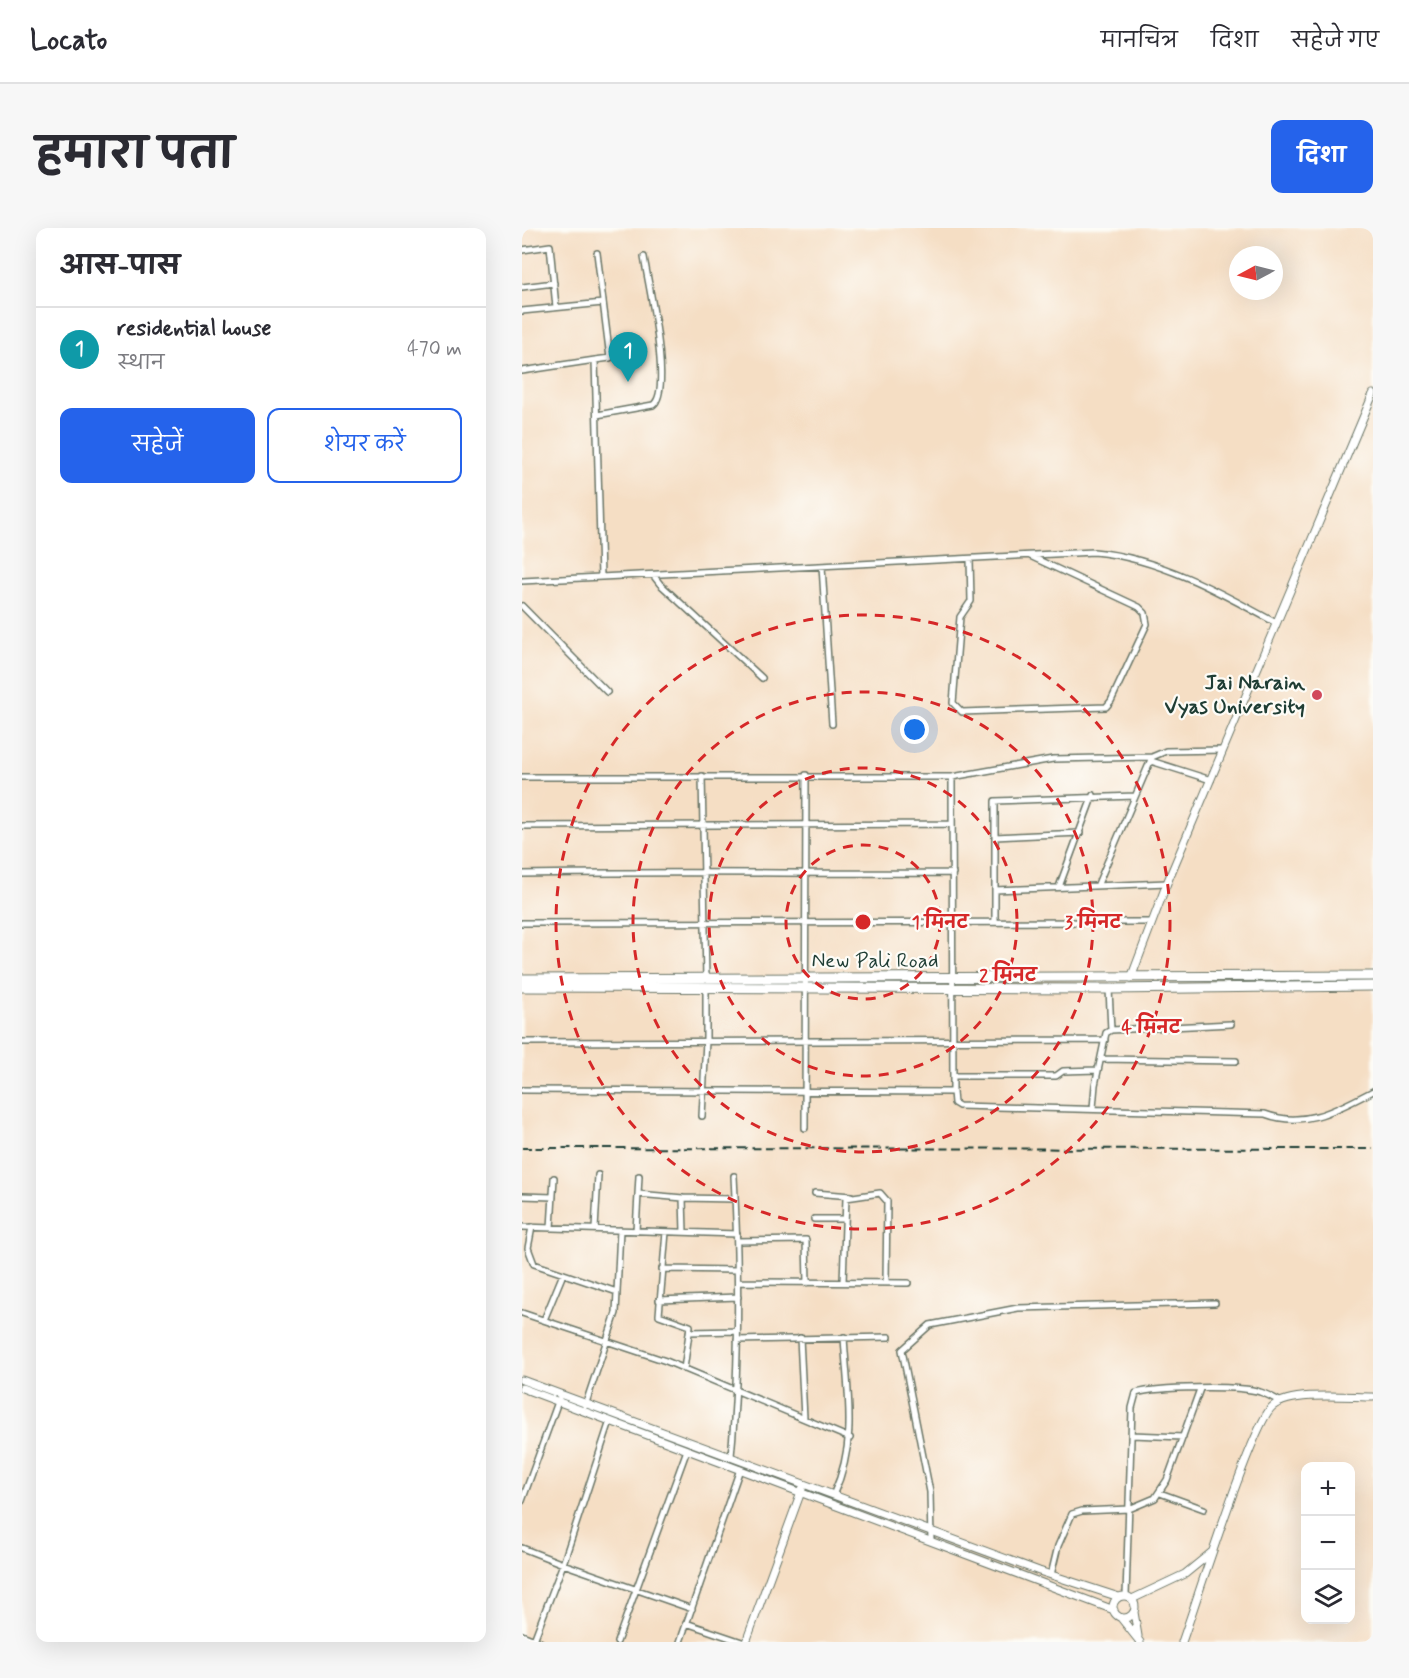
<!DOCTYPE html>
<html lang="hi">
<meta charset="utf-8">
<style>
:root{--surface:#fff;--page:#f7f7f7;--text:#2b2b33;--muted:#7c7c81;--line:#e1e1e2;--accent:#2563eb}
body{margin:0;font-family:Mynerve,"Playpen Sans Deva",sans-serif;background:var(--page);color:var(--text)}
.controls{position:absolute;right:18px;bottom:18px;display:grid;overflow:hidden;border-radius:12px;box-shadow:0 6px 24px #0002}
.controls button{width:54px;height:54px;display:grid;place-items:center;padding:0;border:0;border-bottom:2px solid var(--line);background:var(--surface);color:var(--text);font:30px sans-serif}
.compass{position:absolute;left:707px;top:18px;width:54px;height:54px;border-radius:50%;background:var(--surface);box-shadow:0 6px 24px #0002;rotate:263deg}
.you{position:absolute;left:393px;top:502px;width:21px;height:21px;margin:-15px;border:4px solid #fff;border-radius:50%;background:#1a73e8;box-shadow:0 0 0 9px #1a73e833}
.badge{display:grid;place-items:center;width:39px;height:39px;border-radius:50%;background:var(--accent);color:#fff;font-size:20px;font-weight:700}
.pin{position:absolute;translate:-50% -50px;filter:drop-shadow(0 2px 3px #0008)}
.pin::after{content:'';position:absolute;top:32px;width:21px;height:18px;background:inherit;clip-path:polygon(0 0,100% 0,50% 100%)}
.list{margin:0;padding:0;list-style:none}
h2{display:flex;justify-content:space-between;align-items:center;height:78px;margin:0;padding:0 24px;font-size:26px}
h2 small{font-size:20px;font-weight:400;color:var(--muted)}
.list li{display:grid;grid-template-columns:39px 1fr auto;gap:18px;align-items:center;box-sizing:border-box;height:84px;padding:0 24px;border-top:2px solid var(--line)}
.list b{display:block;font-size:22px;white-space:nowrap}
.list p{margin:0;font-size:20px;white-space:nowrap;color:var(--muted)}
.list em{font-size:20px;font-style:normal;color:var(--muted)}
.actions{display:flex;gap:12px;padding:18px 24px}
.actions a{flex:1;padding:14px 0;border:2px solid var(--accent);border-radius:12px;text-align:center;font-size:21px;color:var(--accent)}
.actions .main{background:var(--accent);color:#fff}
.icon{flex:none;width:33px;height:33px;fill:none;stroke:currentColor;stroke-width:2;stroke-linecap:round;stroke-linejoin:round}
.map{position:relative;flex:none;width:851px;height:1414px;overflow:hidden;border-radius:12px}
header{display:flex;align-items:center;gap:36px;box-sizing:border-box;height:84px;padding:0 30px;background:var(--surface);border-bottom:2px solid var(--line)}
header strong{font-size:28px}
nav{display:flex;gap:33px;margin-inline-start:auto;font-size:21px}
.intro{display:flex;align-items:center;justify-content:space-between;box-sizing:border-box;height:144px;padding:0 36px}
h1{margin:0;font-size:42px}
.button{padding:15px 27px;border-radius:12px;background:var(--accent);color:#fff;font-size:21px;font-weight:700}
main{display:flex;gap:36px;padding:0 36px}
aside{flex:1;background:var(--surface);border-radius:12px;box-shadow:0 6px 24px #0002}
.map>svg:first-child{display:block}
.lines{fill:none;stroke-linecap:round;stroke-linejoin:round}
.minor-casing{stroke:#6a7566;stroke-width:8}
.tertiary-casing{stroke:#6a7566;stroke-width:9}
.trunk-casing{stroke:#6a7566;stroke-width:11}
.minor{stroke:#fff;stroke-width:5}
.tertiary{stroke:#fff;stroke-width:7}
.trunk{stroke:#fff;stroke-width:9}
.rail{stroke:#1f3d34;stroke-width:2;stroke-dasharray:9 4.5;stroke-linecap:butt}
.ring{fill:none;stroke:#d62828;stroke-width:3;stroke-dasharray:10 8}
.poi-dot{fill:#d1495b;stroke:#fdfcf7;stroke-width:2}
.labels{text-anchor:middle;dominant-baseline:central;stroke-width:4.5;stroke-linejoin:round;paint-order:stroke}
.poi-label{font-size:21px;font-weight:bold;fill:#1f3d34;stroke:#fdfcf7;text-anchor:end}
.street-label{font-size:21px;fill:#1f3d34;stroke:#fdfcf7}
.centre{fill:#d62828;stroke:#fdfcf7;stroke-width:3}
.ring-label{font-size:18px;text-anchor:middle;font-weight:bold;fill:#d62828;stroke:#fdfcf7;stroke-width:4.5;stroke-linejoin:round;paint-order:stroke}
</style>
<header>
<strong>Locato</strong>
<nav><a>मानचित्र</a><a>दिशा</a><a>सहेजे गए</a></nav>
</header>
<div class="intro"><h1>हमारा पता</h1><a class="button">दिशा</a></div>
<main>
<aside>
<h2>आस-पास<small></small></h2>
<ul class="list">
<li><span class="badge" style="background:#0f9aa8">1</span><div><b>residential house</b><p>स्थान</p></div><em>470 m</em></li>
</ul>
<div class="actions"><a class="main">सहेजें</a><a>शेयर करें</a></div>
</aside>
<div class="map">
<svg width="851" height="1414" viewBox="0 0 851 1414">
<rect width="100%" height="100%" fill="#fdfcf7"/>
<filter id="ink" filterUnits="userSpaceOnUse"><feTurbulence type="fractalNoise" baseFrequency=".0167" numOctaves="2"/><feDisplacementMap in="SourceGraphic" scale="12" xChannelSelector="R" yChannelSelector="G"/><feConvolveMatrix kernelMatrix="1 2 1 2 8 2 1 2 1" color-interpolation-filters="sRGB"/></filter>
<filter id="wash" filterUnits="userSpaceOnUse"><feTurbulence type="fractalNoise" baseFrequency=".008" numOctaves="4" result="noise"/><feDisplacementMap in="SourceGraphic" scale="24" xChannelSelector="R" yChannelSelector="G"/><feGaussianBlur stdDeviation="1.35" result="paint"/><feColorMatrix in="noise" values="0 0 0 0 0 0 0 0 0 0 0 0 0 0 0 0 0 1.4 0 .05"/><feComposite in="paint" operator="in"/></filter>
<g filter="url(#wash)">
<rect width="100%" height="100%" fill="#f5dec4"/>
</g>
<g filter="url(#ink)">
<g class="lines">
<g class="minor-casing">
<path id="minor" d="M0,22L28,18L34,79
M0,59L32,55
M0,83L81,75
M73,132L88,130L75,25
M0,143L73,132L79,349
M75,187L131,177C151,163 126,55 122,29
M448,331L449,373L438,389L431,475L440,484L584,479L589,473L625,396L623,385L617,379L508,328
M300,338L310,496
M131,347L138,356L240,450
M0,353L572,324C637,330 698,364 754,395
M0,378L85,464
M629,533L689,552
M180,548L184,751
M0,549H430L531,531L630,529L644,523L701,522
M0,598L430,596
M473,609L558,605
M0,646C144,643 287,646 431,645
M576,656L630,529
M537,659L571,567
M473,662L645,655
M473,694V573L613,568
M0,695L629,694
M589,802L709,796
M0,814L583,812
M579,831L714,833
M431,848H534L541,843L576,842
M0,862L431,864L430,549
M431,864L432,875L437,878L743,886C783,901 816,881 851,863
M571,880L573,857L584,805L589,802L587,761
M180,888L184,813V759
M283,900L284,547
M293,965L329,968
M116,966L161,970L162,1004
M0,968L31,969
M161,970L213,971
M292,991H323
M0,999L215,1006
M10,999L6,1020L12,1036L95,1064
M29,1000L32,950
M73,1001L76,947
M114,1003L117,948
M144,1004L137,1087L168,1098L162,1141
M215,1013L284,1012L285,1055
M140,1041L216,1042
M216,1054L386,1055
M321,1054L324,970L358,965L365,973L364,1054
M137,1072L216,1069
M0,1085L144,1133L328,1210
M22,1092L41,1046
M167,1104L215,1103
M278,1110L282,1190
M215,1112L367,1109
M63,1178L94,1085L98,1002
M610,1207L661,1209
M209,1228C218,1135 217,1042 212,948
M312,1265C336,1213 325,1164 322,1109
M638,1265L682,1281
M0,1273L37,1171
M409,1313L408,1264L380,1122L408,1097L496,1080L693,1075
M0,1320L41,1336L88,1193
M529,1347L536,1318L550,1286L560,1283L607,1281L633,1270L645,1252L678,1161
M604,1368L610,1180L614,1165C635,1159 717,1157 738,1164C745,1166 752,1170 759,1174
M164,1395L220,1414
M0,1407L18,1414
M12,1412L41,1336L170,1381
M95,1414L165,1222
M158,1414L218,1241"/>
</g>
<g class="tertiary-casing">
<path id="tertiary" d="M609,750L645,655L851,166
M0,1152L517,1343L597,1369
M0,1160L592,1382
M591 1379a11 11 0 1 1 22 0a11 11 0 1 1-22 0Z
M610,1371L663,1346L690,1324
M612,1384L616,1408
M599,1390L618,1414
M224,1414L280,1261
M660,1414C673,1378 731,1193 751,1178C771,1163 826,1169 851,1169"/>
</g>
<g class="trunk-casing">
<path id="trunk" d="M0,751L851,748
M0,759L587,761L851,758"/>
</g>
<use href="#minor" class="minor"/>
<use href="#tertiary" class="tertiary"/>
<use href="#trunk" class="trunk"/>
<path class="rail" d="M0,920L851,921"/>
</g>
</g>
<g class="ring">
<circle cx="341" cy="694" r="77"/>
<circle cx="341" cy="694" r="154"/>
<circle cx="341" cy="694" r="230"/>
<circle cx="341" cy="694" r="307"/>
</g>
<circle class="poi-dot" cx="795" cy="467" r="6"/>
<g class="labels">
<g class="poi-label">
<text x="783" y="455">Jai Narain<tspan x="783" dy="24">Vyas University</tspan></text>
</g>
<g class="street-label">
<text x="353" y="733">New Pali Road</text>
</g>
</g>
<circle cx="341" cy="694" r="9" class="centre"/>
<g class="ring-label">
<text x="418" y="700">1 मिनट</text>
<text x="571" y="700">3 मिनट</text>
<text x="486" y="753">2 मिनट</text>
<text x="629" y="805">4 मिनट</text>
</g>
</svg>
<div class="controls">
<button>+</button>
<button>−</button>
<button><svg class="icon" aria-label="layers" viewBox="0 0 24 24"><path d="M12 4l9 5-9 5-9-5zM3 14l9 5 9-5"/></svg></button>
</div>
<svg class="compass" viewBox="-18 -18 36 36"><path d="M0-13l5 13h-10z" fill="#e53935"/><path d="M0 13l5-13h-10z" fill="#7c7c81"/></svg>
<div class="you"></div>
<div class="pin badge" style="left:106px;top:154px;background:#0f9aa8">1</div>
</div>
</main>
